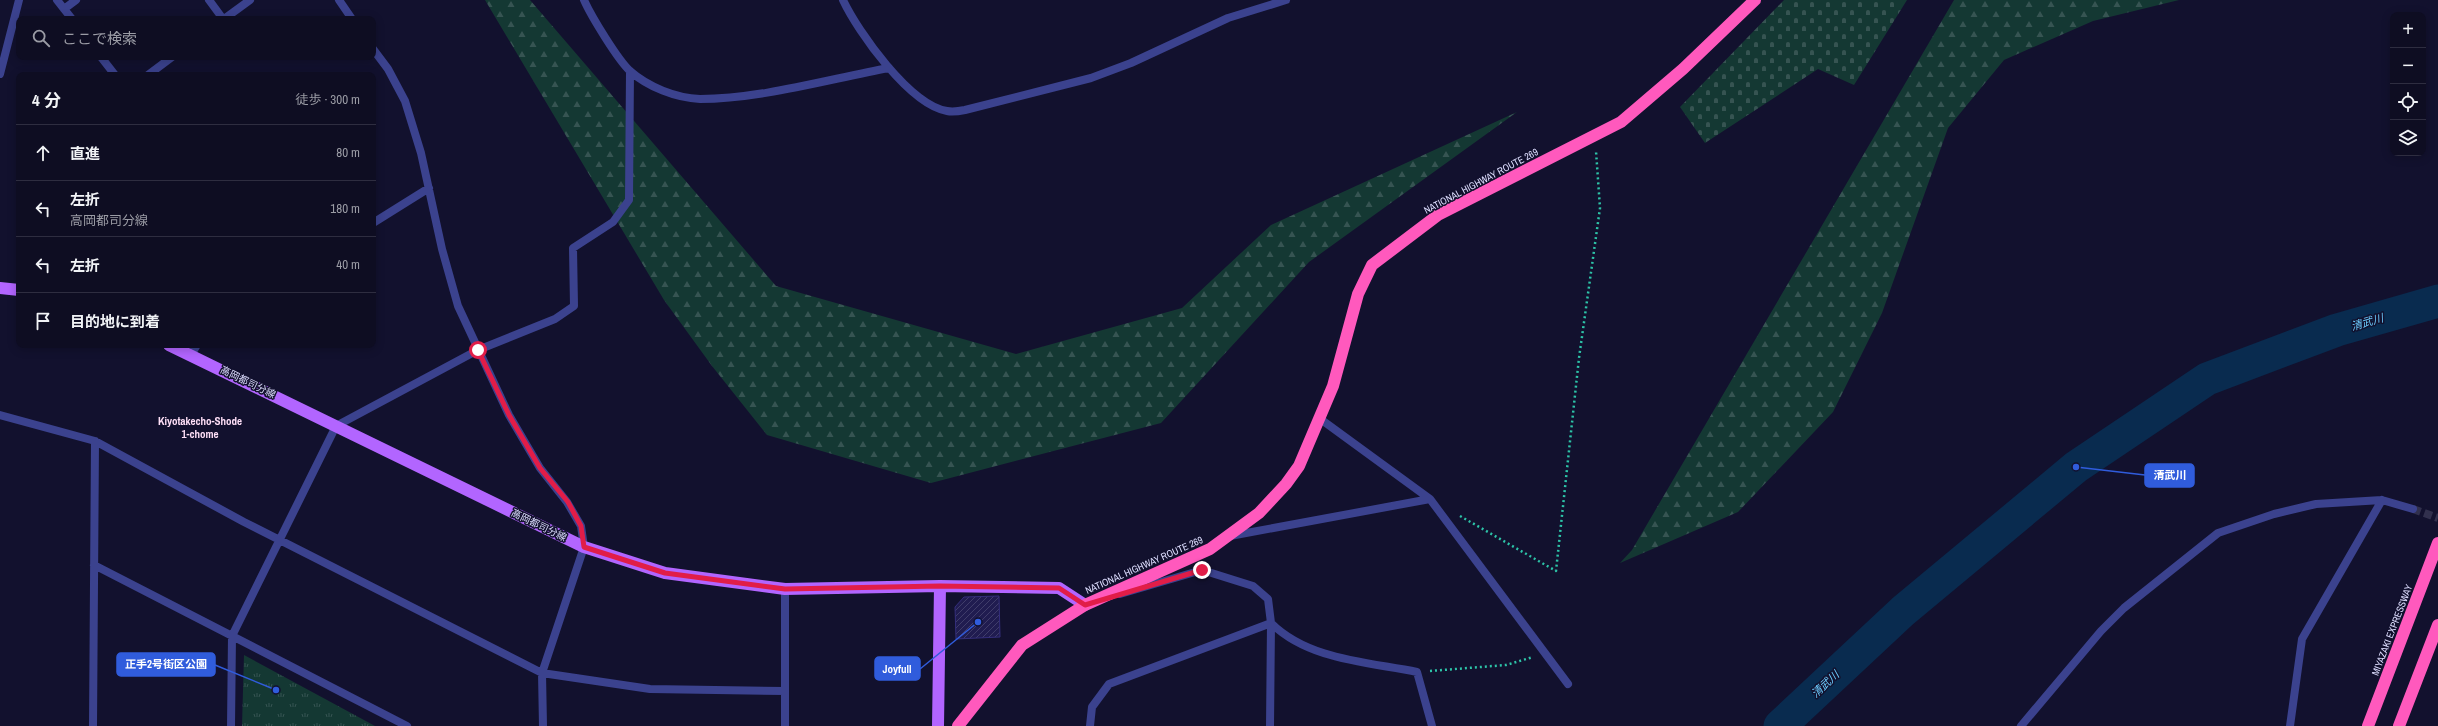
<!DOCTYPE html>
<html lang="ja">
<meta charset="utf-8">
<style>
:root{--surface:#0e0d22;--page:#17162a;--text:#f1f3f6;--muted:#9b9ca5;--line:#2e2d40}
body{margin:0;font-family:"Archivo Narrow","Noto Sans JP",sans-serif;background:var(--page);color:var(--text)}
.controls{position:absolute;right:12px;top:12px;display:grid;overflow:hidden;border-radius:8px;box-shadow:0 2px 10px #0003}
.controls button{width:36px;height:36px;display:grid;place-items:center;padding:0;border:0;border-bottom:1px solid var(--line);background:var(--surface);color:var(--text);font:20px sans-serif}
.stop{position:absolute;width:12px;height:12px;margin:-9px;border:3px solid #e11d48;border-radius:50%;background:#fff}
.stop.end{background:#e11d48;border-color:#fff;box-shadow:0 1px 4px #0008}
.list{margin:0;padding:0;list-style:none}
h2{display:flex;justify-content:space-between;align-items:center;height:52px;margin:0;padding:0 16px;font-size:17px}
h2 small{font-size:13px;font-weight:400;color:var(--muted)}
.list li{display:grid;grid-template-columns:26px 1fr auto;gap:12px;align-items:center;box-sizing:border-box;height:56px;padding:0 16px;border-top:1px solid var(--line)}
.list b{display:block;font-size:15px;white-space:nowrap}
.list p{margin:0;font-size:13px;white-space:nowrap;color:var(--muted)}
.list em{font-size:13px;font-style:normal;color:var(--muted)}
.icon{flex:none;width:22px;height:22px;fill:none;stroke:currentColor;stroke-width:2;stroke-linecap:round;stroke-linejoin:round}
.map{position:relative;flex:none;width:2438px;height:726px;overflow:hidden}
.search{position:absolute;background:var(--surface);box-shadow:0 2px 10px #0003;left:16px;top:16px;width:360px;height:44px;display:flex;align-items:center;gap:10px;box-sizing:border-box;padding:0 14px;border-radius:8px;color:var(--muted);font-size:15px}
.panel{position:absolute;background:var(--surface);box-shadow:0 2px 10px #0003;left:16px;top:72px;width:360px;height:276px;border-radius:8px}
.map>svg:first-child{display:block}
.forest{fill:url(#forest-firs)}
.cemetery{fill:url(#cemetery-stones)}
.park{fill:url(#park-tufts)}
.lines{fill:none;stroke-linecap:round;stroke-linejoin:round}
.river{stroke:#092b4f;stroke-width:33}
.building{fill:url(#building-hatch);stroke:#342e7c}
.street-tunnel{stroke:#31304d;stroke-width:8;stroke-dasharray:8 4;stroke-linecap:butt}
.path{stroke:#2dc4a8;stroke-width:2.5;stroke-dasharray:2 3;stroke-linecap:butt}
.street{stroke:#3b428e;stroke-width:8}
.primary{stroke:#b265ff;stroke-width:12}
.highway{stroke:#ff59bd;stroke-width:12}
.route{stroke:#e11d48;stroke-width:5}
.labels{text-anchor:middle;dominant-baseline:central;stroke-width:3;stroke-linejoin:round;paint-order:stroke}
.street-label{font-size:10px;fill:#dedeff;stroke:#12112e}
.water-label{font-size:11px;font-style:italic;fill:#6ccdff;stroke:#12112e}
.neighbourhood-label{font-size:11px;font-weight:bold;fill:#ffe0f8;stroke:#12112e}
.leader{fill:none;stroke:#305cdc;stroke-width:1.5}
.callout-dot{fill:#305cdc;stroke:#12112e;stroke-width:1.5}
.callout{fill:#305cdc;stroke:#305cdc;stroke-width:1.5}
.callout-label{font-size:11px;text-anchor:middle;font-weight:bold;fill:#fff}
</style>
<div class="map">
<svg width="2438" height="726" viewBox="0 0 2438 726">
<defs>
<pattern id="forest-firs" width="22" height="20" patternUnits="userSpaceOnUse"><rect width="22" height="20" fill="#143833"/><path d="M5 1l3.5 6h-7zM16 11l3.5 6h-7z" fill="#365452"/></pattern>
<pattern id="cemetery-stones" width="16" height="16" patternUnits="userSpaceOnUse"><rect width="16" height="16" fill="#143833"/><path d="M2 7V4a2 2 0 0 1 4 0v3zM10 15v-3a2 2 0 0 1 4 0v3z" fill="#365452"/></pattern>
<pattern id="park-tufts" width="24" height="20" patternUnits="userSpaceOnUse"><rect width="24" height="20" fill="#143833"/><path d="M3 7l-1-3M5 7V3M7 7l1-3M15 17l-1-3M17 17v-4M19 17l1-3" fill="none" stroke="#365452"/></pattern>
<pattern id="building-hatch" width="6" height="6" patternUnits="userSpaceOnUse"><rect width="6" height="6" fill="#201c50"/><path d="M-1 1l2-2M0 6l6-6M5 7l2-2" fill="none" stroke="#403d6a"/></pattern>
</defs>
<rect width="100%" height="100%" fill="#12112e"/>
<path class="forest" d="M485,0H530L776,286L1016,354L1182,308L1271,225L1517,112L1309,262L1161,423L931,483L767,435L712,366L664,300Z
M1954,0H2179L2093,21L2004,60L1948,128L1882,313L1833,412L1738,512L1620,563L1632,550Z"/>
<path class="cemetery" d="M1784,0H1907L1854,85L1818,69L1705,143L1680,107Z"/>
<path class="park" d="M244,655L375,726H242Z"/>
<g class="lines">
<path class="river" d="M1780,726L1903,611L2076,467L2207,379L2337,330L2438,301"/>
</g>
<path class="building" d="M999,596L1000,637L956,639L955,607L964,597Z"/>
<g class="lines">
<path class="street-tunnel" d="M2413,509L2438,518"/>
<path class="path" d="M1460,516L1556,571L1579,358L1600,208L1596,151
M1430,671L1506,665L1533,657"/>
<path class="street" d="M57,0L72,19
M209,0L223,19
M339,0L352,19
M584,0C591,16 618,60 630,71C648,87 676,98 700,99C760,99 829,79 889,68
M843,0C858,32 910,105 947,111C952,112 960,111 965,110L1091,78L1131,63L1228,18L1286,0
M64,9L76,0
M224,19L250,0
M373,49L388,69L405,101L421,153L442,249L458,306L509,415L540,468L567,502L581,526L584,547L542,673L543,726
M101,57L115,75
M0,74L19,0
M148,75L172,57
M373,223L429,188
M191,355L197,345
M0,415L95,441L244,522L542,673L650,689L785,691
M1319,418L1430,499
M1230,536L1430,499L1568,684
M94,565L407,726
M785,589V726
M1120,594L1202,570L1253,586L1268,599L1271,623L1270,726
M1271,623C1308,660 1368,662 1417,672L1432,726
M93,726L95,441
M231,726L232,636L336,426L478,350L555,319L574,306L573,248L613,222L629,200L630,71
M1090,726L1092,707L1109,684L1271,623
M2021,726L2101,631L2124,608L2218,533L2274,514L2316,504L2382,500L2413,509
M2290,726L2302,639L2382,500"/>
<path class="primary" d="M0,288L19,290
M169,345L584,547L665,573L785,589L940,586L1059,588L1085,605
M938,726L940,586"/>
<path class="highway" d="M958,726L1022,645L1085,605L1210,549L1259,513L1286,484L1299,466L1333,386L1358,294L1372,265L1438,215L1621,122L1683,69L1755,0
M2368,726L2438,543
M2399,726L2438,625"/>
</g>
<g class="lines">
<path class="route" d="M478,350L509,415L540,468L568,502L581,526L584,547L665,573L785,589L940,586L1059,588L1085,605L1202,570"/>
</g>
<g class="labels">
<g class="street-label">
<text transform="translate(1481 181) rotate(-28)">NATIONAL HIGHWAY ROUTE 269</text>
<text transform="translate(248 382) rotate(26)">高岡都司分線</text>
<text transform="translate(539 525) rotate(26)">高岡都司分線</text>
<text transform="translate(1144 565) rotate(-24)">NATIONAL HIGHWAY ROUTE 269</text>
<text transform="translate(2392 630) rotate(-69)">MIYAZAKI EXPRESSWAY</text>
</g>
<g class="water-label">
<text transform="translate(2367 322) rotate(-16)">清武川</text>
<text transform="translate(1825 684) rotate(-43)">清武川</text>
</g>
<g class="neighbourhood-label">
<text x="200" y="421">Kiyotakecho-Shode<tspan x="200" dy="13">1-chome</tspan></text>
</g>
</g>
<path class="leader" d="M2076 467L2145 475M276 690L215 665M978 622L920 669"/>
<g class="callout-dot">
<circle cx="2076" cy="467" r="4"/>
<circle cx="276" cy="690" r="4"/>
<circle cx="978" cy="622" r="4"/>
</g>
<g class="callout">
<rect x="2145" y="464" width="49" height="23" rx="4"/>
<rect x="117" y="653" width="98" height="23" rx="4"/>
<rect x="875" y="657" width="45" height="23" rx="4"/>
</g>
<g class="callout-label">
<text x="2170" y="479">清武川</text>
<text x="166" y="668">正手2号街区公園</text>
<text x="897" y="673">Joyfull</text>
</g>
</svg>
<div class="controls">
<button>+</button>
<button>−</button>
<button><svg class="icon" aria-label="locate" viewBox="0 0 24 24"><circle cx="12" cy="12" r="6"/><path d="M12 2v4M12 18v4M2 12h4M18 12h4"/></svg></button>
<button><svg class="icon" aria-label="layers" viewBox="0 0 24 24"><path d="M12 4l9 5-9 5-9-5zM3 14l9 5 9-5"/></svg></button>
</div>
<div class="stop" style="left:478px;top:350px"></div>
<div class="stop end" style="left:1202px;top:570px"></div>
<div class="search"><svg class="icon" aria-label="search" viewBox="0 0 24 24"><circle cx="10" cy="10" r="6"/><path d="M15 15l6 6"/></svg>ここで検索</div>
<section class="panel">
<h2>4 分<small>徒歩 · 300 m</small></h2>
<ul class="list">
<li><svg class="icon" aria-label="ahead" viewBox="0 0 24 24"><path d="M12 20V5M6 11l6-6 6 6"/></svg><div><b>直進</b></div><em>80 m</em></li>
<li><svg class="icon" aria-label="left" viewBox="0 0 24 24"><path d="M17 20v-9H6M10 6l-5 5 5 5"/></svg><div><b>左折</b><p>高岡都司分線</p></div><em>180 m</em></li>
<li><svg class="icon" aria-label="left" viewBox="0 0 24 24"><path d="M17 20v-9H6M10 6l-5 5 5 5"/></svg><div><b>左折</b></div><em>40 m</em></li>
<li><svg class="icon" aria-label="arrive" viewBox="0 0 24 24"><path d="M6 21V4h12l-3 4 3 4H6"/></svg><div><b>目的地に到着</b></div></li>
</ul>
</section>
</div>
